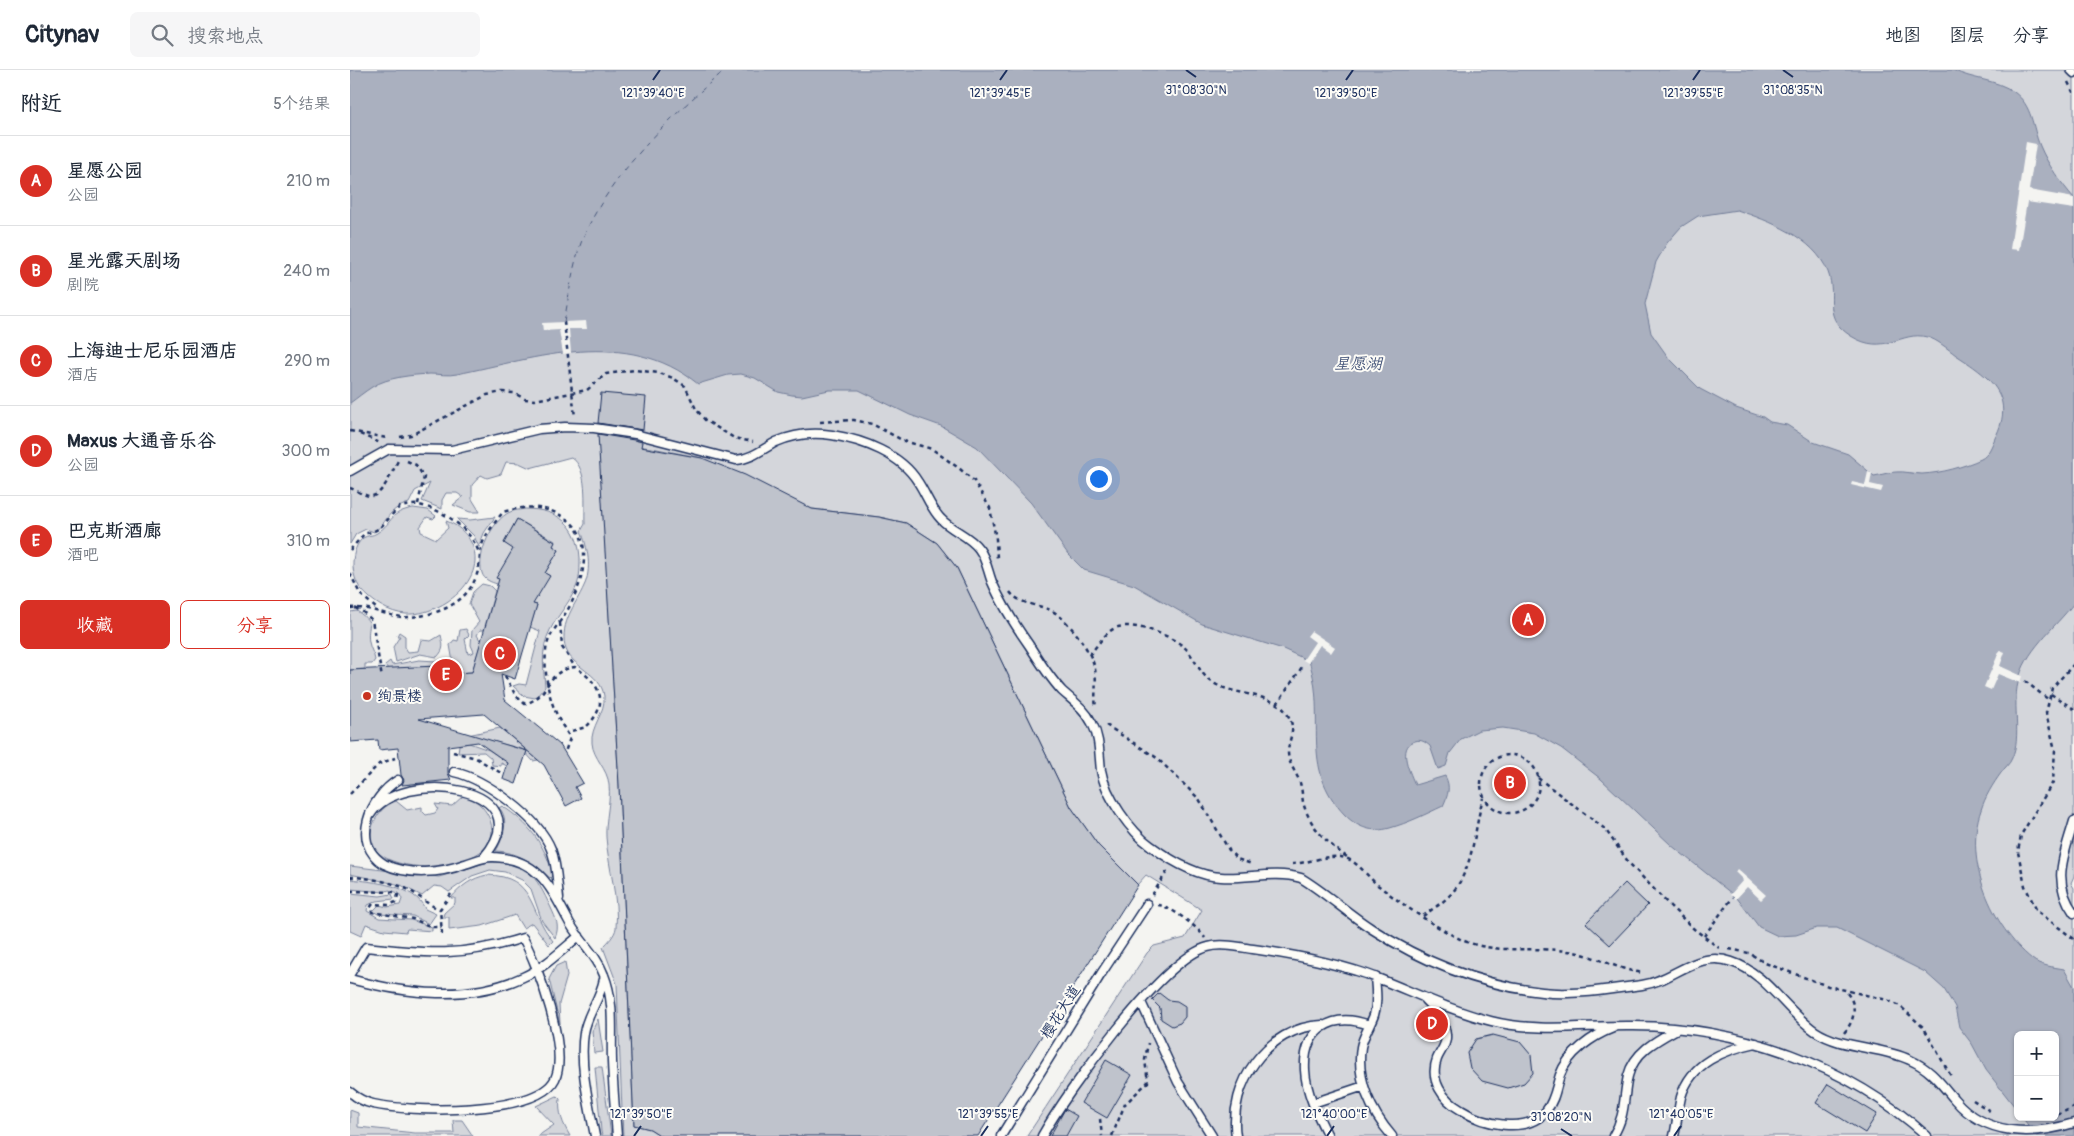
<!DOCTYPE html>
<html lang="zh">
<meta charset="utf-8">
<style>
:root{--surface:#fff;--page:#f6f6f7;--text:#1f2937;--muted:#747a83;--line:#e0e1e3;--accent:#d93025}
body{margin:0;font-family:Pangolin,"LXGW WenKai TC",sans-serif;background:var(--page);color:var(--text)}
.controls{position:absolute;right:15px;bottom:15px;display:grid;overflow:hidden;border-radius:8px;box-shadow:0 1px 4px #0004}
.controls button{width:45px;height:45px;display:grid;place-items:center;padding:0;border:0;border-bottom:1px solid var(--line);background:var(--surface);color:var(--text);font:25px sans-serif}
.you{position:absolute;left:748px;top:408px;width:18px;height:18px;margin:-12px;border:4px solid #fff;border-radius:50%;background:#1a73e8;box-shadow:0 0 0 8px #1a73e833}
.badge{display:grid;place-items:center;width:32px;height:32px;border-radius:50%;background:var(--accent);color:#fff;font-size:16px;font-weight:700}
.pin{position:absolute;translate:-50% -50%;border:2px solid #fff;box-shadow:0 1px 5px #0006}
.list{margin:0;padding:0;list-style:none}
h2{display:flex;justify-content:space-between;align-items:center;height:65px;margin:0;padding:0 20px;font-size:21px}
h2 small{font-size:16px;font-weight:400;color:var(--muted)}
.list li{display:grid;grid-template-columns:32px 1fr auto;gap:15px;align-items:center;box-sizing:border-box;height:90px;padding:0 20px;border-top:1px solid var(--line)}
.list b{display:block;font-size:19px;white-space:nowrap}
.list p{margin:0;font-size:16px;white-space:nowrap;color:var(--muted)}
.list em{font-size:16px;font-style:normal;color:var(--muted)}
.actions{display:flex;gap:10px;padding:15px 20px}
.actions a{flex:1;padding:11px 0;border:1px solid var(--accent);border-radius:8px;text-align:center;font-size:18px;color:var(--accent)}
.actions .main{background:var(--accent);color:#fff}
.icon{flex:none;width:28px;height:28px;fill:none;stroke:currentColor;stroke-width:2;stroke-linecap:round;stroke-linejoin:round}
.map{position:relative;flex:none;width:1724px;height:1066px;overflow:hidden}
header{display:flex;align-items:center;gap:30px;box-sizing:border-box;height:70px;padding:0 25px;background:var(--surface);border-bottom:1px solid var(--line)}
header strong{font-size:24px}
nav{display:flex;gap:28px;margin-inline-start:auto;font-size:18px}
.search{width:350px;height:45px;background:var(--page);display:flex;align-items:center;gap:12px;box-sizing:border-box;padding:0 18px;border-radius:8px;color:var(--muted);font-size:19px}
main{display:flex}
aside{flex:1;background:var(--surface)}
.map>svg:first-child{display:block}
.green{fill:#d4d6db;stroke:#78829c;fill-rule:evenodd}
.water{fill:#aab0bf;stroke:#717c98;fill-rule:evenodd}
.pier{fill:#f4f4f1}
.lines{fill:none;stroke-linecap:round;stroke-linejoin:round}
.ferry{stroke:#46567b;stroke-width:1;stroke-dasharray:6 5;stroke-linecap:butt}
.building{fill:#bfc3cc;stroke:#1b2f5e}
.service-casing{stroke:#1b2f5e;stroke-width:11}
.path{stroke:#1b2f5e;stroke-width:2.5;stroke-dasharray:4 4;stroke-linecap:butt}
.service{stroke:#fdfcf7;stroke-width:8}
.ticks{fill:none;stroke:#1b2f5e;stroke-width:2}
.poi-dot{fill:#c8321e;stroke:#fdfcf7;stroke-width:2}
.labels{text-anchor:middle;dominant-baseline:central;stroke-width:4;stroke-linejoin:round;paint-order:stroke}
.poi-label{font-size:15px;fill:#1b2f5e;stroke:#fdfcf7;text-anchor:start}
.street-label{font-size:15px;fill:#1b2f5e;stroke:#fdfcf7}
.water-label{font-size:16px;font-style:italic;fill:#46567b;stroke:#fdfcf7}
.ticks-label{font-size:12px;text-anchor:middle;fill:#1b2f5e;stroke:#fdfcf7;stroke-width:4;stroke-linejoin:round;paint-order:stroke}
</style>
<header>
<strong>Citynav</strong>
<div class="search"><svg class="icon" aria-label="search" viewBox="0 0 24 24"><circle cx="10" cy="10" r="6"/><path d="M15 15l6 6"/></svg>搜索地点</div>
<nav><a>地图</a><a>图层</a><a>分享</a></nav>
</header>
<main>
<aside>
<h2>附近<small>5个结果</small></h2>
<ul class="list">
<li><span class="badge">A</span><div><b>星愿公园</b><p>公园</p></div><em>210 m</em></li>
<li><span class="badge">B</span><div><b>星光露天剧场</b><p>剧院</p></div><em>240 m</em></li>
<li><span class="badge">C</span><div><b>上海迪士尼乐园酒店</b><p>酒店</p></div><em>290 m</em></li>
<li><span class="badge">D</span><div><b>Maxus 大通音乐谷</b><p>公园</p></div><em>300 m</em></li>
<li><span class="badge">E</span><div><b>巴克斯酒廊</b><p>酒吧</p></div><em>310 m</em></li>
</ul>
<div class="actions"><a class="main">收藏</a><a>分享</a></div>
</aside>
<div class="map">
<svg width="1724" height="1066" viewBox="0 0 1724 1066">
<rect width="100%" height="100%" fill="#f4f4f1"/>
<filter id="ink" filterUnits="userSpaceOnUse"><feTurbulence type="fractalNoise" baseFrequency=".02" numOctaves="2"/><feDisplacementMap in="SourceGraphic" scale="10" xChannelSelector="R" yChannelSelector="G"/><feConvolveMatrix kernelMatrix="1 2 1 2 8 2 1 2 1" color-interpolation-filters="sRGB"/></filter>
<g filter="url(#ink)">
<path class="green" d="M0,0H1724V806L1721,813L1724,818V1062L1712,1066H677L797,883L804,876L835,868L852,840L796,805L787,815L748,775L721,737L607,498L587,473L556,453L529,447L462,439L352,388L302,378L249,372L269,715L284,1055L300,1059L311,1066H273L267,914L253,877C258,872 265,865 266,858C269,828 258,797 256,767C255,750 261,732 259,715C258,699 243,688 242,673C240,657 256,642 254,626C251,602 220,598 215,576C210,552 225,536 234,516C242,500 238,477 231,461L235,454C234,434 239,399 221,387L180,398L169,393L156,392L151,404L137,408L131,405L122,415V429L130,442H120L103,435L113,427L107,423H96L92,430V439L72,431L80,413L65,421L59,433C36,440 40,450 24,462L16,459L6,464L0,474ZM1668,965H1705V1047H1668Z
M63,438L78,440L86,446L83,449L77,447L70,457L71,462L86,469L98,458L96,451C105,454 111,459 117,466C145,504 94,546 56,544C39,543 22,532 11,519C0,506 0,479 13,468C17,465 23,466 27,463C45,451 38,443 63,438Z
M175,439C208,439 228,455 230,488C230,497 230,507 227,515C220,534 204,548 197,567C191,583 194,601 195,617L185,628L174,626L163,616L169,614L176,615L190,561L180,557L187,535L171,530L200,506L195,503L209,480L203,476L205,471L167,449L154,473L168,481L147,508L163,518L146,519L147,514C141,512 134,510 132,503C126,485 142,450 160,442C164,440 170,440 175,439Z
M145,447L134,463L129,477L124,466L107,449L120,450Z
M132,514L140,516L145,521L134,560H130L127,565L131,572L122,602L88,604L39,600L35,595L40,591L42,595L69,590L103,592L100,575L104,570L108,571L110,560L116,559L119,565L115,569L118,584L124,582L121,575L122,560L129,552L119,534L123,522Z
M7,541C27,555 16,554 19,572C20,579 24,583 25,590L22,594H15V599L0,600V542Z
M49,562L55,566V577L58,582L68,581L71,570L81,571L91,565C93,575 95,579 87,587L70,584L46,592L43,577L50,566H47Z
M150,658L188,690L183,691L172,679L118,665Z
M119,673L139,680L158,693L157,696L151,693V696L142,695L141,688L134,682L108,683L109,675Z
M113,726C135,729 153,762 134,779C125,787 107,794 95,796C67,800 6,793 24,752C29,742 35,735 46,731L57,740L72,737V741L76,745L85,743L88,739L85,734L102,736Z
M152,736C179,753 195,775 203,805L200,808C184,793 168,782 146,781C153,769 160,748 149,738Z
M138,792C178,792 185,804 201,838C206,849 210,856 205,868L192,851L181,819L172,810L155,802L140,800L122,806L99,822L92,817L84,816L72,826L51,815L0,804V796L89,807Z
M137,805C186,806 178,841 203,871L199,875L182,853L173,858L165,845L132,856L99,860V847H93L94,843L105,833V828H101C111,816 122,808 137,805Z
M0,809C23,812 65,815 75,839L86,844L79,854L63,846L28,844L23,841L29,835L37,837L50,835L52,829L49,823L39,820L34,822L0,819Z
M0,823L30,826L42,824L44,829L27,831L18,835L17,841L29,848L61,850L82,857V861L57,859L56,862L34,860L16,854L11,866L0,861Z
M215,892L217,906L209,934L210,954L199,909L206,896Z
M248,949L253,982L244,983L242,961Z
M245,997H252L261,1066H252L251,1061Z
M207,1026L210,1029C208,1043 213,1054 220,1066H188L204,1055L186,1036Z
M0,1040L8,1043V1057L65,1063H104L103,1050H112L123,1066H0Z"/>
<path class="water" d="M0,0H1603C1622,10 1646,9 1664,22C1683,36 1682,57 1690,76C1698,95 1711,113 1724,128V533C1705,558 1674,581 1668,613C1662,637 1672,665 1662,688C1660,694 1654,698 1651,703C1643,714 1635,727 1631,740C1613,790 1642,857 1682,889C1690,896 1704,897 1714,899L1724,917V1066H1686L1672,1047H1705V965H1668V1041L1636,1000L1622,974L1609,957L1605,937L1594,919L1575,902L1487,858H1467L1446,865L1428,866L1409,857L1387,828L1321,775L1251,709L1211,678L1184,663L1153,658L1129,660L1111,669L1100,683L1096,696L1088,699L1080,676C1075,672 1071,669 1065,671C1046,677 1061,704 1065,715L1095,706C1101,717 1098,725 1093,736C1076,744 1058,753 1040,758C1023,763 1008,758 995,745C948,696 978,648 959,591L933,579L852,554L784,515L734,500L718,484L681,433L627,377L591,356L560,345L509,320H479L452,326L442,325L428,322L405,308L391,304L378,305L348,314C276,256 187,288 107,304C98,306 89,304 80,304C62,305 38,307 22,317C14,322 7,328 0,333ZM1387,140C1419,151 1464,167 1478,202C1488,229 1470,246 1501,266C1535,287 1551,260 1577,267C1586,269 1598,279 1606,285C1638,306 1667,325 1645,368C1642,375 1638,386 1631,389C1613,397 1592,403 1572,404C1563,404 1555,401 1546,402C1539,402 1531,405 1524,406L1498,384L1463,372L1437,355L1420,352L1413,347L1386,338L1350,319L1318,287L1301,263L1295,234L1306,192L1317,173L1331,157L1348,146Z"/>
<path class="pier" d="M1676,72L1686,74L1679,120L1724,128V139L1677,132L1669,180L1660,179Z
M236,251L237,259H219L221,283L213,284L209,260L193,261L192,253Z
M1518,402L1522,403L1520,414L1533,417L1531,422L1501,415L1502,412L1515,415Z
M961,561L985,577L981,583L970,575L958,593L953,590L965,572L957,566Z
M1650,580L1655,582L1650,596L1672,606L1670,613L1648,604L1641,620L1634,617Z
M1387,799L1416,825L1411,830L1397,817L1386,829L1380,825L1393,810L1385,802Z"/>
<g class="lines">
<path class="ferry" d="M214,252C219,226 222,198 231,173C257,107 322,45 375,0"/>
</g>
<path class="building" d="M251,323L296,327L293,360L248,353Z
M248,364L284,370L292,372L291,377L352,388L395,405L462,439L529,447L556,453L587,473L607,498L721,737L748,775L788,815L628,1066H311L300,1059L284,1055L269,715Z
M167,449L205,472L203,476L209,480L195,503L200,506L183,534L187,535L165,609L151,604L155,630L210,675L233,713L225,717L231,728L216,736L194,695L134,644L69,649L177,681L166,714L153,709L158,693L128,672L98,676V703L101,710L52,715L54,710L51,705L48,678L29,680L28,670L0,672V600L87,596L88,604L122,602L149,509L146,508L163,479L154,473Z
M1275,813L1298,835L1260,875L1236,853Z
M809,923L818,930L827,931L835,936V947L830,953L822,956L811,949L810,938L802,930Z
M1143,965L1170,972L1181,985L1183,1003L1174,1013L1158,1018L1132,1011L1120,998L1117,983L1126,969Z
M756,990L782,1005L757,1048L731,1033Z
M1478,1014L1527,1044L1515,1063L1466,1033Z
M715,1039L727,1046L716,1066H700Z"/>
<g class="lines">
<g class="service-casing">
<path id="service" d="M1721,0L1724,3
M0,401L39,379L102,380L189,359L215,357L244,358L285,364L386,390C401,389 413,379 426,372C444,364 463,362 482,365C513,370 551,384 568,412C576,424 581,439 591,449C602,461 619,465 629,479C636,488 638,502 642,512C652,535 665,555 679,575C689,591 699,607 712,621C723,631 735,639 742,653C750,668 749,684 751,700C755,726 781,762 801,776C820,790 847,806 871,807C898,809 924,800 951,808C976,823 997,843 1022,859C1073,892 1131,915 1192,922C1224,926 1260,919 1292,915C1324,911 1347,879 1382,892C1416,903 1436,941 1465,961C1492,979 1531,976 1560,990C1581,999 1591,1014 1605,1030C1636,1066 1682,1066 1724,1053
M104,702C135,709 189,748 201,779C207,795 207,811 209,828
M48,710C20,727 0,773 34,794C58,806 91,803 115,794C126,791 133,786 144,787C187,789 199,814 217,848C227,869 246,883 254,905C265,932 261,962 262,991C263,1016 265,1041 267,1066
M20,745C51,696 195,716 134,787
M1724,751C1714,786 1701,811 1724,843
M0,904L16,877C77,884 113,887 173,868C188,896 219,979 205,1009C187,1046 58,1042 23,1034C14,1032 7,1028 0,1022
M1025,907C1026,920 1028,933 1024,945C1020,956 1013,966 1011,977C1006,1009 1021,1042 1042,1066
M0,909C56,924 119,932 173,907C194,898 212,880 229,866
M1075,930C1085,940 1095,950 1096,965C1097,975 1090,981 1087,989C1079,1010 1093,1030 1111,1040C1133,1054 1176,1065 1196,1041C1205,1030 1206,1017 1210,1005C1218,983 1242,966 1263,958
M791,932L828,1012L862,1066
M963,1033L1014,1016
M245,1066C239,1035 229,994 234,963C237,943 250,930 254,909
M651,1066L751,904L797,834
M692,1066C716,1023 812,889 858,877C871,873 889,877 903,879C945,885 988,893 1027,908C1065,923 1102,941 1141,951C1188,963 1236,955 1284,956C1390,957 1497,994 1577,1066
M886,1066C878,1014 917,957 972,955
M978,1066C968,1046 956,1023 955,1000C953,960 982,941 1019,955
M1263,1066C1276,1045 1273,1029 1278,1006C1284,982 1307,970 1327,959
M1324,1066C1327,1053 1328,1040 1331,1027C1341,992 1374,980 1406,973"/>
</g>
<path class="path" d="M1718,12L1724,24
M214,252L225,347
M470,352L504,350L522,354L554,371L582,379L610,399L624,411L640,438L646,469L647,489
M0,361L37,368
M10,364L30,373
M50,367L61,365L137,325L152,322L164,323L175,329L185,330L237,320L256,304L284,300L309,303L323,308L335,316L346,339L355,350L384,368L403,372
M57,391L66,395L74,407L68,434
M0,418C6,420 13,425 19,426C32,429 43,399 49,389
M0,480L15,463C33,462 37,447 50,437C56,436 63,434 69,435C94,440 121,459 129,483
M0,503L10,524L27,539
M660,522C669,534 685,534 698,539C715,545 742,581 745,599C747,612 744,625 746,638
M0,538C22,536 42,549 60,547C88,545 118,533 127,504C131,493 128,481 134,470C139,460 146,451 153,442C177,435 197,435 218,450C246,471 232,516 217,541C209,554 197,566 196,581C194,602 198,626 207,645C210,653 216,660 220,668L215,682
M5,538L13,542L22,550L32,608
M210,553L212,577L225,597
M739,585C748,576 756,560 768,557C786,552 827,567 838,581C848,594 851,607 867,615C887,625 923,624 936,642C948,660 939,665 938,682C938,694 947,703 950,713C952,719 952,726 953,732C959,756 978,774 997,787
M1724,594L1702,618L1696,643L1705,680L1703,712L1671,765L1668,782L1675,816L1687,841L1724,869
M155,606L166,626L175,634C202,625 193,602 225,597C250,613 261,633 236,657L218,662
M1675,611L1699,630
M1701,624L1724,639
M927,634L952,597
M756,655L807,688L849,729L879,780L887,789L902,794
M103,682L126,688L151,703
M1131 714a29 29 0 1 1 58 0a29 29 0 1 1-58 0Z
M1188,708L1255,759L1279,793L1321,837L1344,859L1369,878
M0,724L29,694L45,688
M942,794C958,793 976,785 991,787C1007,789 1017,807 1029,816C1053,835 1085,857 1112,870C1147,885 1181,876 1217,881C1244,884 1266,900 1294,903
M0,807C16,807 42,812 57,819C69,825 77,835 90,839
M0,821L44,822L48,825L46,832L39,835L23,834L20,838L22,842L63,849L82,857H92
M802,825L818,800
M808,835C819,835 849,858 855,868
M1073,846C1082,839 1093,833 1101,824C1124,799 1124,759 1133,728
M92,864L90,839L101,824
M1354,866L1383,827
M1379,879L1399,883L1415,893L1478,916L1537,930L1550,936L1574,958L1602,1008
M1494,963C1505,950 1508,935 1496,922
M1623,1030L1640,1041
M1707,1045L1724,1037
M750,1049L752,1066
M762,1066L775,1034L798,1012L795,990L798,973"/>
<use href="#service" class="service"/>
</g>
</g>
<path class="ticks" d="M836,0L846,7M1433,0L1443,7M303,10L310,0M650,10L657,0M996,10L1003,0M1343,10L1350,0M1211,1059L1222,1066M284,1066L291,1056M631,1066L638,1056M977,1066L984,1056M1324,1066L1331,1056"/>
<circle class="poi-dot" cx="17" cy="626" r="5"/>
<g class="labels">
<g class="poi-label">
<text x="27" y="626">绚景楼</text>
</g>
<g class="street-label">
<text transform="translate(711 942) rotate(-58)">樱花大道</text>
</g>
<g class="water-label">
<text x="1008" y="294">星愿湖</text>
</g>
</g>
<g class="ticks-label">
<text x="846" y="24">31°08'30"N</text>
<text x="1443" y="24">31°08'35"N</text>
<text x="303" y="27">121°39'40"E</text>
<text x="650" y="27">121°39'45"E</text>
<text x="996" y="27">121°39'50"E</text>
<text x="1343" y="27">121°39'55"E</text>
<text x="291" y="1048">121°39'50"E</text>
<text x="638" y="1048">121°39'55"E</text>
<text x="984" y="1048">121°40'00"E</text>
<text x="1331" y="1048">121°40'05"E</text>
<text x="1211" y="1051">31°08'20"N</text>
</g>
</svg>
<div class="controls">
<button>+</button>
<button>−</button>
</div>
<div class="you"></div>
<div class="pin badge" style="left:1178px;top:550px">A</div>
<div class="pin badge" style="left:1160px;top:713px">B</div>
<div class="pin badge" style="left:150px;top:584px">C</div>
<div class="pin badge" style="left:1082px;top:954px">D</div>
<div class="pin badge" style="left:96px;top:605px">E</div>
</div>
</main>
